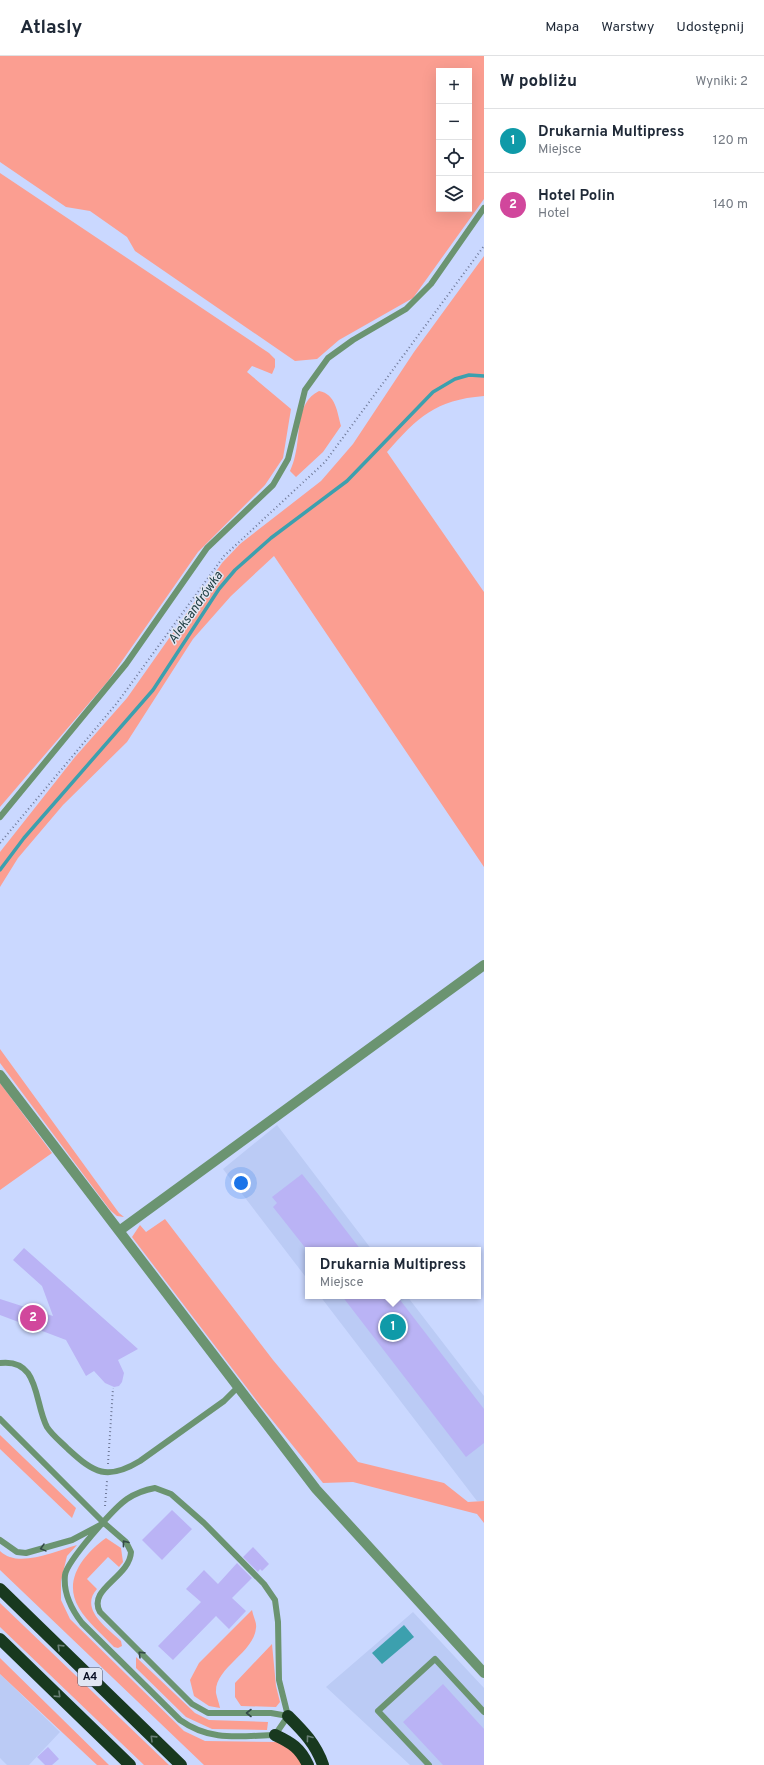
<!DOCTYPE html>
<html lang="pl">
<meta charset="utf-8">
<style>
:root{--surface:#fff;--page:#f6f6f7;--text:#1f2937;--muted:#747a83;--line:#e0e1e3;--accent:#0b8043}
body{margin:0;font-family:Overpass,sans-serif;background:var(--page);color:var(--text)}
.controls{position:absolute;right:12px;top:12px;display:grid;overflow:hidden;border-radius:0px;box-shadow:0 4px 16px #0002}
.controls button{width:36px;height:36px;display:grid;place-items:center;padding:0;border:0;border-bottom:1px solid var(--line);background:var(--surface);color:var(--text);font:20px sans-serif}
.you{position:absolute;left:241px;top:1127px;width:14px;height:14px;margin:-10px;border:3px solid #fff;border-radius:50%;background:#1a73e8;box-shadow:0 0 0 6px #1a73e833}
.badge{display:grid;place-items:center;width:26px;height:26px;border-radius:50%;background:var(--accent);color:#fff;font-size:13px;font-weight:700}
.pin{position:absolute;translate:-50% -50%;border:2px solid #fff;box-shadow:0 1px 4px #0006}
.popup{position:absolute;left:305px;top:1191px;width:176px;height:52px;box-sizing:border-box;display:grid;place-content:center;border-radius:0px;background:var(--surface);filter:drop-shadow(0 1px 3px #0005);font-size:13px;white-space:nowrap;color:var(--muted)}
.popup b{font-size:15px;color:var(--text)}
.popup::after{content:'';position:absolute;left:50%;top:100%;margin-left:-8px;border:8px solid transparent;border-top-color:var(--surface)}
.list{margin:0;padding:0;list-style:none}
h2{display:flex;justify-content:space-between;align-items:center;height:52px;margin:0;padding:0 16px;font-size:17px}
h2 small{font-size:13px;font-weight:400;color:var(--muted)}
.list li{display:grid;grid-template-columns:26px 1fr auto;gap:12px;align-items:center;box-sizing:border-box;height:64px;padding:0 16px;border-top:1px solid var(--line)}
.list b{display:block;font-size:15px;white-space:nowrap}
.list p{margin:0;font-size:13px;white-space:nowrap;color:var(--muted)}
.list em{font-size:13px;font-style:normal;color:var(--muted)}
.icon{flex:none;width:22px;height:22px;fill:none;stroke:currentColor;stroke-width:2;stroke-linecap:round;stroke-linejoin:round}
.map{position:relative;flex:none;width:484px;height:1709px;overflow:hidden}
header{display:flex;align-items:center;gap:24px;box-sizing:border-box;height:56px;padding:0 20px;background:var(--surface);border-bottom:1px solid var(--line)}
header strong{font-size:19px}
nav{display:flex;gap:22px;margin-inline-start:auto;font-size:14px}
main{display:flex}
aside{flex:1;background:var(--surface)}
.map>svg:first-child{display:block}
.built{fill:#bbcbf5}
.green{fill:#fb9e91;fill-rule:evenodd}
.water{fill:#3ca0ae}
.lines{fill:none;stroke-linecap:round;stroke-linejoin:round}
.stream{stroke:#3ca0ae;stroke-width:3.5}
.building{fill:#bab3f5}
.path{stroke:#707a99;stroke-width:2;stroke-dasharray:1 3;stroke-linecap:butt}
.service{stroke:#6b9471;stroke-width:6}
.minor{stroke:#6b9471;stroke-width:10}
.motorway{stroke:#18391f;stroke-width:12}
.oneway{stroke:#344a46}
.oneway2{stroke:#687e74}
.labels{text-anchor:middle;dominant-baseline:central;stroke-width:3;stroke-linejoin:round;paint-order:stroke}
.shield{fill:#e1e6f3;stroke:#484e61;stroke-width:1}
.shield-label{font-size:11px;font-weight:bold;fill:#070d22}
.water-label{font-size:13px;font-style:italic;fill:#224045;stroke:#e1e6f3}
</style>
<header>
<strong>Atlasly</strong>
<nav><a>Mapa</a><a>Warstwy</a><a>Udostępnij</a></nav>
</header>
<main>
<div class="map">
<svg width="484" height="1709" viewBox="0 0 484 1709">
<rect width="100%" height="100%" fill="#cad8ff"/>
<path class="built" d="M277,1069L372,1194H308V1224L223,1113Z
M320,1240H407L484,1340V1445H477Z
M413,1556L484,1632V1709H410L326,1631Z
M0,1618L60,1676L29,1709H7L0,1702Z"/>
<path class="green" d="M0,0H484V143L413,242L339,284L317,303L295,305L135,195L127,181L90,155L66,151L0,106ZM439,15H469V153H439Z
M0,117L269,297L275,303V311L272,318L252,310L247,316L291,353L283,402L265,429L198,496L108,625L0,751Z
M484,200V340C435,344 418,361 387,396L484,536V811L274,500L231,540L193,583L127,686L63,749L18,802L0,831V796L75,701L127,642L222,507L240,488L321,425L353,388L414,296Z
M319,335C336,338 337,356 341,370L323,396L296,421L290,415C292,410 294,405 295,400C301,378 295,347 319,335Z
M0,993L119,1157L124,1161L117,1160L110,1154L0,1007Z
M0,1027L52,1097L0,1134Z
M165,1163L273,1304L358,1406L444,1427L468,1446L484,1445V1467L477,1458L353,1426L323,1427L260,1349L132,1181L140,1169L146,1176Z
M0,1379L76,1452L72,1462L0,1393Z
M106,1482L121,1492L123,1506L119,1511L108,1501L87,1523L97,1533C79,1553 107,1572 121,1585L122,1590L118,1592L114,1591C103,1579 87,1566 79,1552C62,1524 84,1498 106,1482Z
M77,1489L67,1500L61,1525V1544L70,1563L184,1675L205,1685L278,1686L294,1693L303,1709H204L0,1514V1495C18,1513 55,1495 77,1489Z
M0,1547L169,1709H144L0,1571Z
M252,1554C253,1560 257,1567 256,1572C254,1597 214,1612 216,1637C217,1642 219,1647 220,1652L209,1650L194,1640L190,1624L199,1607Z
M272,1588L276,1630L280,1646L276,1651L241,1650L235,1641V1627Z
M136,1601L195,1657L209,1664L268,1666L267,1674L212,1673L186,1661L136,1612Z
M0,1602L109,1709H97L0,1618Z"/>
<path class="water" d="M404,1569L414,1581L382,1608L372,1597Z"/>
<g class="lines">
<path class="stream" d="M0,814L24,782L153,634L219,533L235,514L271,482L347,425L433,336L455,323L469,319L484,320"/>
</g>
<path class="building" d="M302,1118L318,1138L361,1194H307L273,1151L277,1147L272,1141Z
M24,1192L138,1293L118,1304L124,1317L122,1326L119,1330L114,1331L105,1327L94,1315L86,1320L66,1284L0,1259V1243L53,1260L42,1230L13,1204Z
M342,1240H397L484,1353V1387L466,1401Z
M172,1454L192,1473L162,1504L142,1484Z
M253,1491L269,1508L262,1515L260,1513L258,1516L243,1501Z
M237,1507L252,1522L232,1542L246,1555L229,1573L216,1560L173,1604L158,1590L201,1546L186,1533L204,1514L218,1528Z
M443,1628L484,1673V1709H443L403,1666Z
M48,1691L59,1703L52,1709H45L37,1701Z"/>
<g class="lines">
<path class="path" d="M0,787L117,647L224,500L325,406L484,190
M108,1408L113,1332
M105,1450L107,1425"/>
<path class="service" d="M0,761L126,608L207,492L273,429L288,403L305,334L328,302L353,284L406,253L431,228L484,152
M0,1307C40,1302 34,1347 47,1371C52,1379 61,1386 68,1393C94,1417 107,1425 140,1405L224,1345L237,1332
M0,1363L104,1467L72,1484L26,1497L17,1496L0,1484
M155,1432L171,1438L204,1467L264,1528L275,1544L278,1566L279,1624L288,1660L275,1679C239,1680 211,1686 180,1664L82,1567C72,1554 63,1537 65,1519C67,1505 114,1452 127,1443C136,1437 144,1434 155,1432Z
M104,1467L126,1486L131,1496C130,1521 87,1533 100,1556L192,1648L208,1657H271L288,1660
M429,1709L378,1655L435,1603L484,1656"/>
<path class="minor" d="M0,1019L316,1433L484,1617
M119,1175L484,909"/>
<path class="motorway" d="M0,1533L181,1709
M0,1583L130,1709
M288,1660C303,1675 316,1688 323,1709
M275,1679C292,1687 300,1692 308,1709"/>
</g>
<defs><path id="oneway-chevron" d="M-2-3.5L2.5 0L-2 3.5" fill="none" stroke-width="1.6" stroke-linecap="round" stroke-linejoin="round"/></defs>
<g class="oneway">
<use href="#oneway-chevron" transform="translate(125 1487) rotate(-128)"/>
<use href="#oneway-chevron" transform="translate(43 1492) rotate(165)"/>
<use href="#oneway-chevron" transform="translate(141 1598) rotate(-136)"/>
<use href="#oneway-chevron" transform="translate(249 1657) rotate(-180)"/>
</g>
<g class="oneway2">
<use href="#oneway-chevron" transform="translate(60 1591) rotate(-136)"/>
<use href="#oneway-chevron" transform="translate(58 1639) rotate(44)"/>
<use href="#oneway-chevron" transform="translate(153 1682) rotate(-136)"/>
<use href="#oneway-chevron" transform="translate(309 1682) rotate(-127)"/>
</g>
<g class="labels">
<rect class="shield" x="78" y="1612" width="24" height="18" rx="3"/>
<g class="shield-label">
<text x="90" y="1621">A4</text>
</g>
<g class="water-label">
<text transform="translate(196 552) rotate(-55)">Aleksandrówka</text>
</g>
</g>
</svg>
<div class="controls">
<button>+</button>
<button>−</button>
<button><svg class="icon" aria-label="locate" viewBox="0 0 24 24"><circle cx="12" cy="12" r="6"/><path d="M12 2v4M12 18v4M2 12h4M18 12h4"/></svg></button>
<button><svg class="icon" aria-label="layers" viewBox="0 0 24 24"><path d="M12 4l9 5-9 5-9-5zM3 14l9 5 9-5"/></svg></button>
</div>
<div class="you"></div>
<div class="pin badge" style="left:393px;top:1271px;background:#0f9aa8">1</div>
<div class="popup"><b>Drukarnia Multipress</b>Miejsce</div>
<div class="pin badge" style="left:33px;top:1262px;background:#d1479c">2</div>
</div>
<aside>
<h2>W pobliżu<small>Wyniki: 2</small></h2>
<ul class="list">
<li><span class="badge" style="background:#0f9aa8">1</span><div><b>Drukarnia Multipress</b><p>Miejsce</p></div><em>120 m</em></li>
<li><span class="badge" style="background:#d1479c">2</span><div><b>Hotel Polin</b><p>Hotel</p></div><em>140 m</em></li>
</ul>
</aside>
</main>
